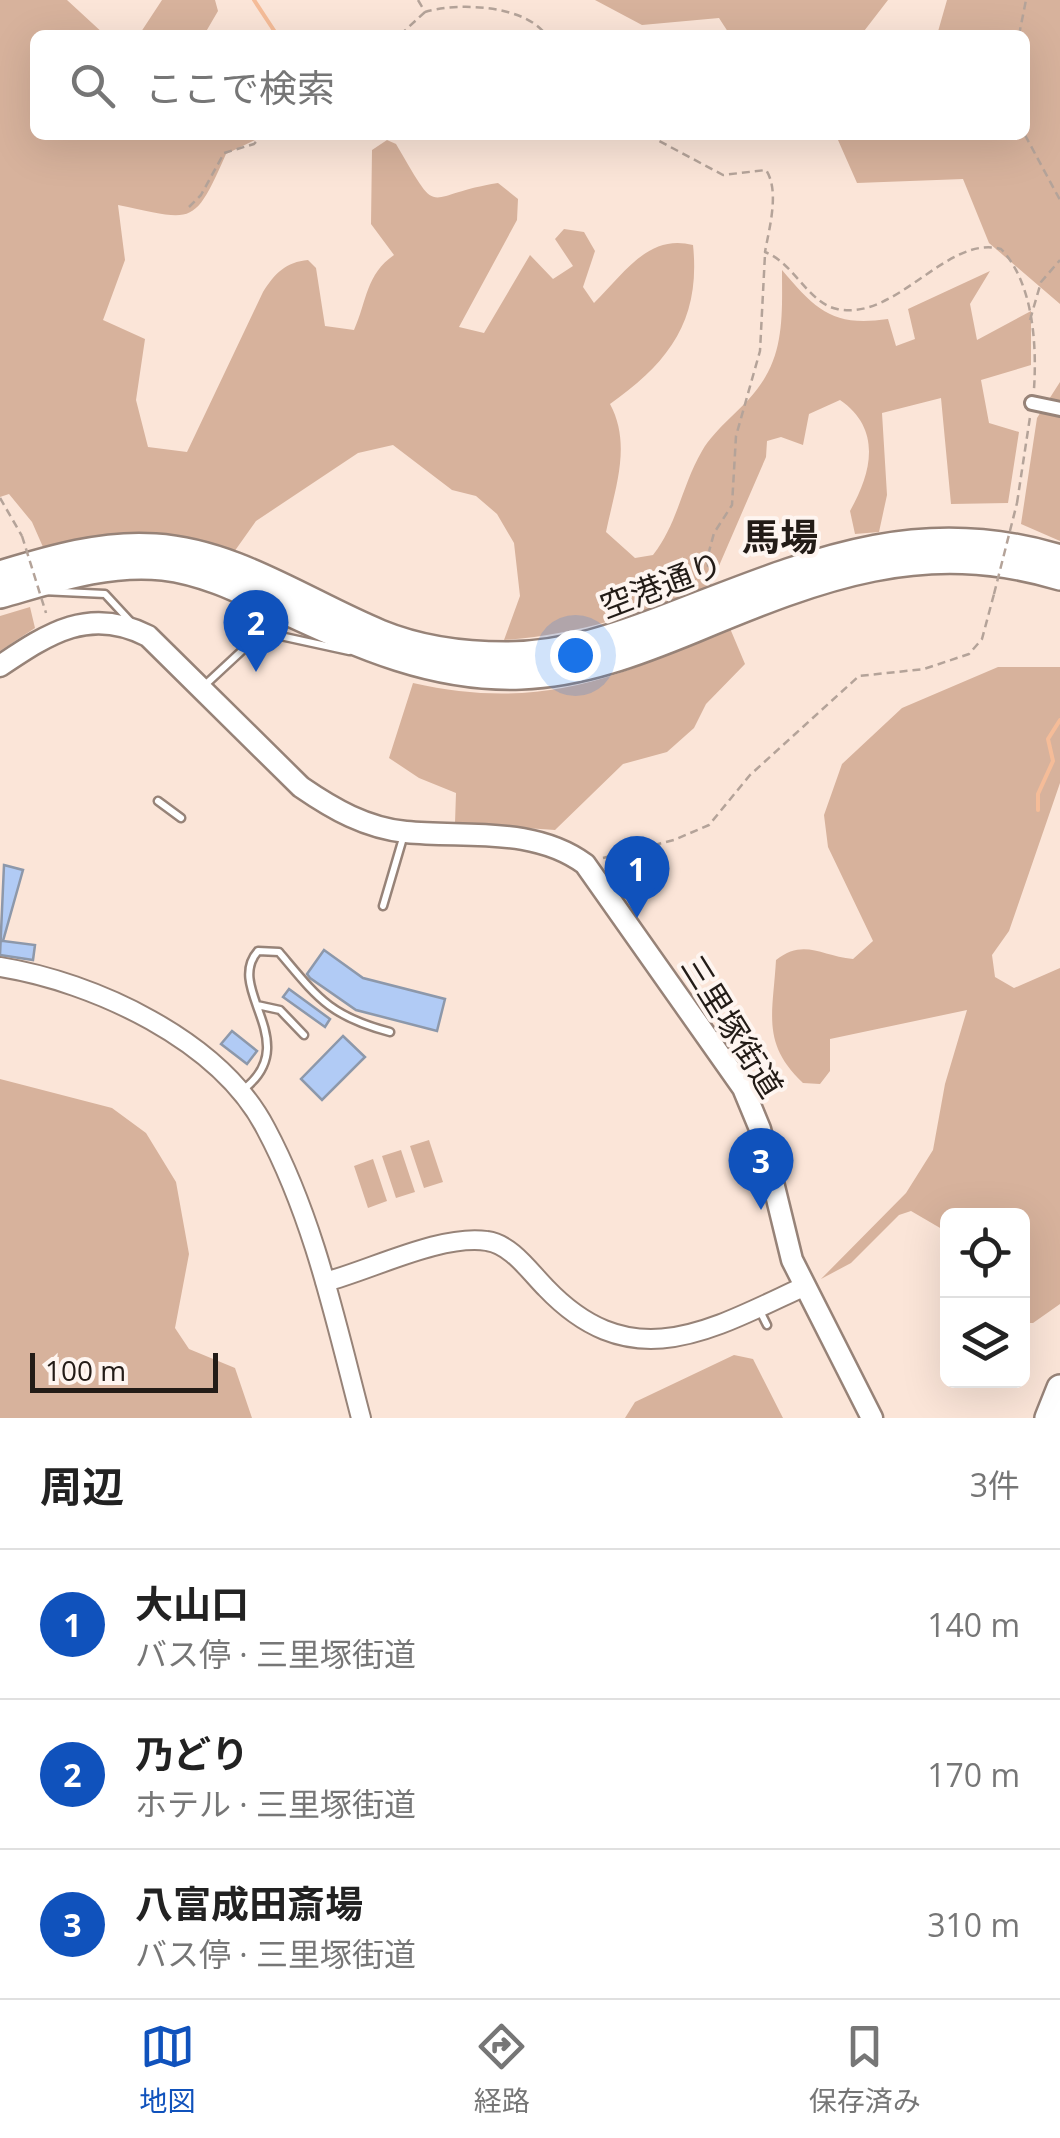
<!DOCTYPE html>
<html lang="ja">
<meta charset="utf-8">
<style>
:root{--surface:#fff;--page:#f2f2f2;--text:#222;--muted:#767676;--line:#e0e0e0;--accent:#1052bc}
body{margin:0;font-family:"Open Sans","Noto Sans JP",sans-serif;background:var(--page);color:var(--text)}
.controls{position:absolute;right:30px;bottom:30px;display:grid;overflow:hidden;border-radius:15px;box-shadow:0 10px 40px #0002}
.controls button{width:90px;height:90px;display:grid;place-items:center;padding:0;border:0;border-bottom:2px solid var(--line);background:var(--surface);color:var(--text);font:50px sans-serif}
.scale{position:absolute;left:30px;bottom:25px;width:188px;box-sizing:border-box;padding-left:10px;border:5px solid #231c17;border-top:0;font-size:28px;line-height:35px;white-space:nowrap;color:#231c17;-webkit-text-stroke:8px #fef5f0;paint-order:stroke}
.you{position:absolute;left:575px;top:655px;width:35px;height:35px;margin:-25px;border:8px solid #fff;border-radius:50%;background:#1a73e8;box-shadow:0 0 0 15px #1a73e833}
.badge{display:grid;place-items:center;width:65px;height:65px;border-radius:50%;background:var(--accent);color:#fff;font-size:32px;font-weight:700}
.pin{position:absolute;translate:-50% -82px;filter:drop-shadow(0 2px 5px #0008)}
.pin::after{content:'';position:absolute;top:52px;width:35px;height:30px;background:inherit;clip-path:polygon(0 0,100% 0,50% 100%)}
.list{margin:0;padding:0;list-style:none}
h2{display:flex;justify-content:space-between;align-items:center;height:130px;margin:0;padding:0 40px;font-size:42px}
h2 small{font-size:32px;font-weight:400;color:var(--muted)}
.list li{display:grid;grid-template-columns:65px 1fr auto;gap:30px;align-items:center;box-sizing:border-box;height:150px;padding:0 40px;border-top:2px solid var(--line)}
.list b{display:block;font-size:38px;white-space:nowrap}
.list p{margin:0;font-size:32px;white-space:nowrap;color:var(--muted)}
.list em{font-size:32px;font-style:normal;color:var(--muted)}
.icon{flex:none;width:55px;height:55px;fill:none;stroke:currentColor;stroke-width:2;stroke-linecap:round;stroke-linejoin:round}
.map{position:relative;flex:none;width:1060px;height:1418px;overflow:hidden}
.search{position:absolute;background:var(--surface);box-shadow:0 10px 40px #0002;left:30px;right:30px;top:30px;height:110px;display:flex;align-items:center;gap:25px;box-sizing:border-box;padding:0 35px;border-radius:15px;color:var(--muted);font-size:38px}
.sheet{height:580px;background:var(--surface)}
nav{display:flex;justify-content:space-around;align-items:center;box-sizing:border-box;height:140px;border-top:2px solid var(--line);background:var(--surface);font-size:28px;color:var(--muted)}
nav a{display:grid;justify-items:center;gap:5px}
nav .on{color:var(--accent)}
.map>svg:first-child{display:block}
.green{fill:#d7b29c}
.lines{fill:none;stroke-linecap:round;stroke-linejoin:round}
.stream{stroke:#f5bc98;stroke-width:4}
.building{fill:#b1cbf5;stroke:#8d98aa;stroke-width:2.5}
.lane-casing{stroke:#978378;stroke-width:11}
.street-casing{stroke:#978378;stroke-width:18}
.secondary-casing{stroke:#978378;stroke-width:22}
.primary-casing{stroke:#978378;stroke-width:25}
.highway-casing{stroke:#978378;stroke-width:30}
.path{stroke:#b4a399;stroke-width:2.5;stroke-dasharray:8 5;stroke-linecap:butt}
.lane{stroke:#fff;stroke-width:6}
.street{stroke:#fff;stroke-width:12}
.secondary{stroke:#fff;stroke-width:18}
.primary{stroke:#fff;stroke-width:20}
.highway{stroke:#fff;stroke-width:25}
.path-bridge{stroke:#b4a399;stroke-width:2.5;stroke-dasharray:8 5;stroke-linecap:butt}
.labels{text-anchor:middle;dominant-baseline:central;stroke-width:8;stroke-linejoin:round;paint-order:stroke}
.street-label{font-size:32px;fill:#231c17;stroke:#fef5f0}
.quarter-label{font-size:38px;font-weight:bold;fill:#231c17;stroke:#fef5f0}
</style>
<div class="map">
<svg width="1060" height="1418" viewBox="0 0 1060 1418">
<rect width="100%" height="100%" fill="#fbe5d8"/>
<path class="green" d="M0,0H67L105,35H35V135H265L226,154C193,229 193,220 118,205L125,260L103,320L145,339L136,400L148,447L187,452L263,292C275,273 286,262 308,260L316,268L325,326L354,330C367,301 366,274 394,255L371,224L372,150L387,140L396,144C442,222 421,195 498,183L518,199L517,220L459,327L484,333L530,255L553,279L573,266L555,239L564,229L584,232L595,251L583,287L594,303C623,275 648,233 693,245C701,321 668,363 610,404C632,445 615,488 606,532L635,558L653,555C678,523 682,485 702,451C716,427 742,410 758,388C785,353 782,312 782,270C817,311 833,327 888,319L896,346L915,339L908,309L990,271L970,304L977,340L1031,311V365L981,380L989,423L1019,432L1008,503L951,504L941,398L882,413L887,495L879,532L855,534L850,511C872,472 882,429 840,400L809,414L803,445L781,437L767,441L766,457L709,589C640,613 577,635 504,640L520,596L514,543L497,514L476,496L452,490L393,445L358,453L256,521L234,552C156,528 122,532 43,547L32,522L9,494L0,497Z
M162,0H215L218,11L204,35H139Z
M595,0H888L861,35H730L719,18L642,25Z
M947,0H1060V304L989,243L963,179L857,183L838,140L849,135H1025V35H937Z
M1060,382V541L1021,524L1037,418Z
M30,607L35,628L0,651V616Z
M729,626L745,664L706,704L694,728L667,752L623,764L555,830L455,823L456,793L419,778L389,758L413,683C537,711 619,680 729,626Z
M998,667H1060V783L1009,931L992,955L995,977L1014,988L1060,968V1304L1033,1323H1023L1022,1216H948L947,1232L911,1211L899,1215L851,1263L821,1279L906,1193L933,1150L945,1084L967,1010L830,1039V1071L820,1084L803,1083C761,1043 773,1014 776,960C804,938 821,956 853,959L873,941L828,847L824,815L842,764L902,708Z
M0,1079L112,1108L146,1133L176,1182L189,1254L175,1328L189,1349L235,1368L252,1418H0Z
M429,1140L443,1182L424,1188L410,1146Z
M401,1150L415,1192L396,1198L382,1156Z
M373,1159L387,1201L368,1208L354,1166Z
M734,1355L753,1359L783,1418H625L635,1402Z"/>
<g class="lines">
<path class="stream" d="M254,0L277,35
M1038,810V794L1053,761L1048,739L1060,720"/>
</g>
<path class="building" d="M4,865L23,870L3,941L35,945L33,960L0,955Z
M324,950L363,978L445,999L437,1031L356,1010L310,978L307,974Z
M289,989L330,1019L325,1027L283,997Z
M232,1031L257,1051L247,1064L221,1044Z
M343,1036L365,1057L322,1100L301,1079Z"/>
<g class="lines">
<g class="lane-casing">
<path id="lane" d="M42,591L105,594L130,621
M205,685L262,632L349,651
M158,801L181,818
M383,906L403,838
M257,1005L280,1010L304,1035
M244,1089C304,1042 224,989 258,951L279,952C317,997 329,1016 390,1032
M759,1309L767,1325"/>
</g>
<g class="street-casing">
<path id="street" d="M1032,403L1060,409"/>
</g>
<g class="secondary-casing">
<path id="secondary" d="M0,967C94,982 220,1040 266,1129C314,1219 335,1319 361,1418
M325,1282C371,1270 441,1234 487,1241C511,1244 530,1272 546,1288C632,1378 710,1330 803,1287"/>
</g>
<g class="primary-casing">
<path id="primary" d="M0,666C49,633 90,606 148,636L301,787C333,809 366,828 406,832C466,838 533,826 585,864L743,1088L760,1129L792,1260L872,1418"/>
</g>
<g class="highway-casing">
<path id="highway" d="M0,574C50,559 103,543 155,547C236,552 307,603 380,633C419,649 464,655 506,655C565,655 619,636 673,615C806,564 916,514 1060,558
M0,595C53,580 106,561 163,567C206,572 244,592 283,610C361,646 433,679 521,676C582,674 639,652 695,629C820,577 923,536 1060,577
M1048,1418L1060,1388"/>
</g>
<path class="path" d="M418,0L425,12C458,2 525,5 546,35
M400,35L425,12
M1019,35L1026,0
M648,135L723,175L766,170C780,191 769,229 765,252C794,263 808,303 837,309C896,322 947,234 1001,249C1033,282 1037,344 1034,389
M1025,135L1060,200
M189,207L201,195L224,153L254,144L262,135
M1030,320L1041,282L1060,260
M0,498L22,536
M1017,503L1030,417
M710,580L707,559L714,533L732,505L736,436L760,351L765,254
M603,858L674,840L709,825L750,775L859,676L924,669L969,654L982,639L994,594"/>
<use href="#lane" class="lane"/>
<use href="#street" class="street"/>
<use href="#secondary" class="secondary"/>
<use href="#primary" class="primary"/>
<use href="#highway" class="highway"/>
<path class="path-bridge" d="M22,536L46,613
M994,594L1017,503"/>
</g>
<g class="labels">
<g class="street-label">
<text transform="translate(661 584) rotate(-21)">空港通り</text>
<text transform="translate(733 1026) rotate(58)">三里塚街道</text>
</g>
<g class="quarter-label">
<text x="780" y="536">馬場</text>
</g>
</g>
</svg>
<div class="controls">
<button><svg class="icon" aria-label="locate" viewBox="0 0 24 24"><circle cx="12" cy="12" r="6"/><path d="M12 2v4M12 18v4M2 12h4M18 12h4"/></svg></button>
<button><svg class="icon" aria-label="layers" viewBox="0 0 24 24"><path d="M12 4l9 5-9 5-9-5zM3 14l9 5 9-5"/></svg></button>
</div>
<div class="scale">100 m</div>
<div class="you"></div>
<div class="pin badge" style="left:637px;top:918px">1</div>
<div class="pin badge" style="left:256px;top:672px">2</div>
<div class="pin badge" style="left:761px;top:1210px">3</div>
<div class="search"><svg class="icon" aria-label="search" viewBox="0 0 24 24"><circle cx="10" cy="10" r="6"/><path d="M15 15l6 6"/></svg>ここで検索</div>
</div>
<section class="sheet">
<h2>周辺<small>3件</small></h2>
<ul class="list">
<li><span class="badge">1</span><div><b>大山口</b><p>バス停 · 三里塚街道</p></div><em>140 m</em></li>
<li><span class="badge">2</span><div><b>乃どり</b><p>ホテル · 三里塚街道</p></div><em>170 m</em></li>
<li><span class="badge">3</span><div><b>八富成田斎場</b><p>バス停 · 三里塚街道</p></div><em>310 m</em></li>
</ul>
</section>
<nav>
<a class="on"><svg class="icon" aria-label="map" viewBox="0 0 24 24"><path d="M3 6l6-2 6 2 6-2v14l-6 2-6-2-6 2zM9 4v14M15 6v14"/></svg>地図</a>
<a><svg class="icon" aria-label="directions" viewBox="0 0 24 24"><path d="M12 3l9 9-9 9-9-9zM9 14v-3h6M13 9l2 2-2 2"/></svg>経路</a>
<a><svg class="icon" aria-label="saved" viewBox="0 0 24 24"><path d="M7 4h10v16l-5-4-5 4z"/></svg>保存済み</a>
</nav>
